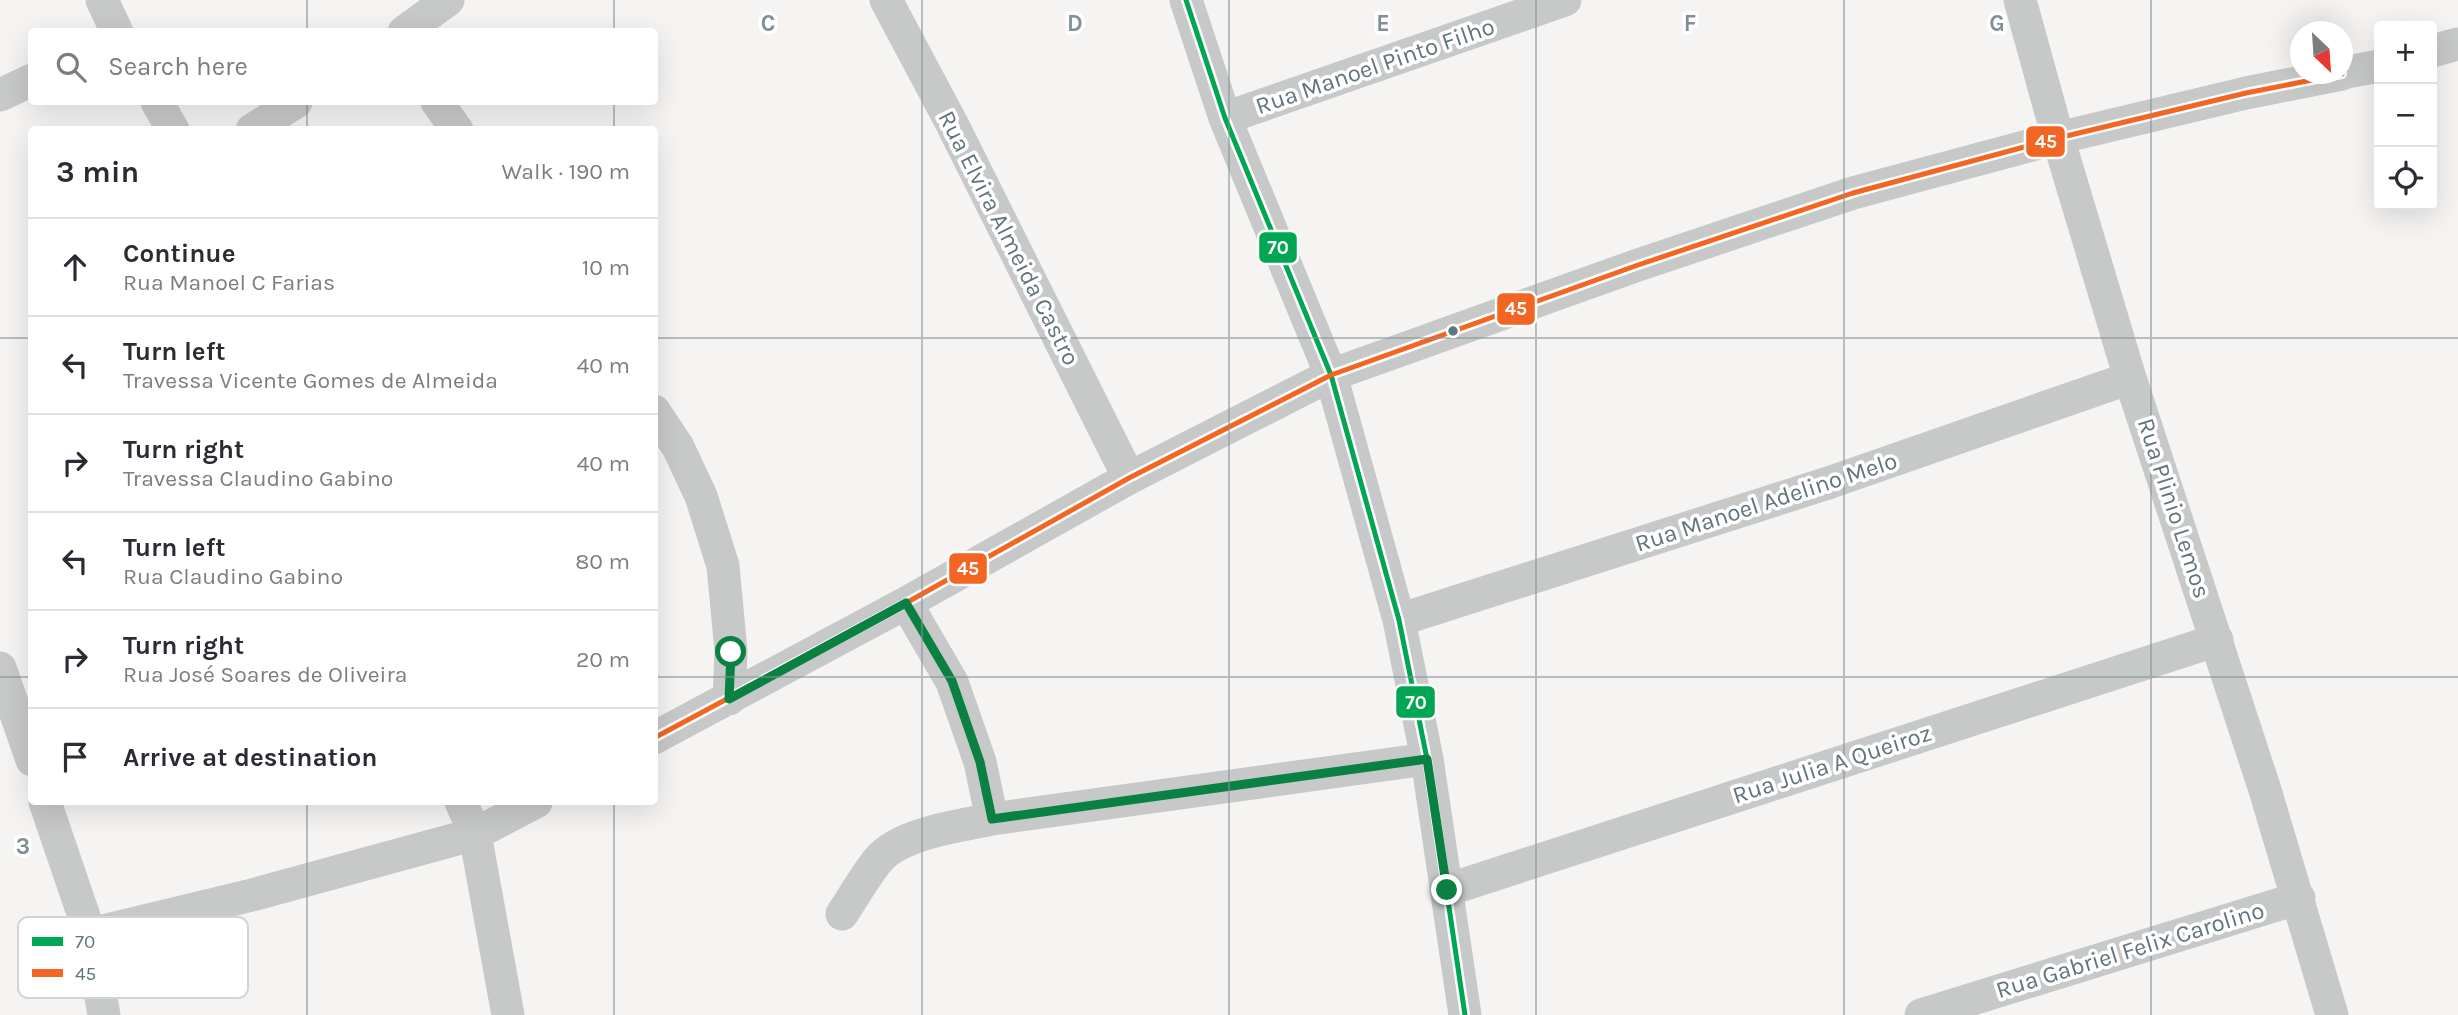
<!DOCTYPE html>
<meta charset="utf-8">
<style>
:root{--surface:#fff;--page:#f7f7f7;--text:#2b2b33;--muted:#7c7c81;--line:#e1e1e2}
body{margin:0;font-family:Karla,sans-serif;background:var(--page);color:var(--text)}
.controls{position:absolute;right:21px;top:21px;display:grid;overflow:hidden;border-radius:7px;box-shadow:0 7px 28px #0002}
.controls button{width:63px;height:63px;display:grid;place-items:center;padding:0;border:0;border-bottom:2px solid var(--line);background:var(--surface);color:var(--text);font:35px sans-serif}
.compass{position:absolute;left:2290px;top:21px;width:63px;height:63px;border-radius:50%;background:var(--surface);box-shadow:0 7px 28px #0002;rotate:155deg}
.stop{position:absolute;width:21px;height:21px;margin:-16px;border:5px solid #0b8043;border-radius:50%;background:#fff}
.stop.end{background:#0b8043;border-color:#fff;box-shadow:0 2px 7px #0008}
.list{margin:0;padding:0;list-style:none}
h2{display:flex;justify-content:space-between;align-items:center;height:91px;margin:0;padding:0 28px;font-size:30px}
h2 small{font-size:23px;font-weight:400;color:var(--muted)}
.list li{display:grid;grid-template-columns:46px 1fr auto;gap:21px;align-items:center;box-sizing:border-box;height:98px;padding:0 28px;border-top:2px solid var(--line)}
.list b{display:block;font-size:26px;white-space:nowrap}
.list p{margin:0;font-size:23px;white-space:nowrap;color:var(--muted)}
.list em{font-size:23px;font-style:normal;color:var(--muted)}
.icon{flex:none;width:38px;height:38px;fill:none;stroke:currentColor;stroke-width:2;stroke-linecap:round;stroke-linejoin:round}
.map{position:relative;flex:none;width:2458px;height:1015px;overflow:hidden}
.search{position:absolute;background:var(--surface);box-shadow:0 7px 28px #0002;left:28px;top:28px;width:630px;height:77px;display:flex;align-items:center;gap:18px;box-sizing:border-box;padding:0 24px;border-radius:7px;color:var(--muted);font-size:26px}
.panel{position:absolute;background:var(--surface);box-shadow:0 7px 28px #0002;left:28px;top:126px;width:630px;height:679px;border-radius:7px}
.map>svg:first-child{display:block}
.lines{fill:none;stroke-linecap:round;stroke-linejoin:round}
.street{stroke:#c7c9c8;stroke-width:33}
.bus-1-casing{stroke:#fff;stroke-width:10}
.bus-2-casing{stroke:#fff;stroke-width:10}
.bus-1{stroke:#00a651;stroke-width:5}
.bus-2{stroke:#f26522;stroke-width:5}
.route{stroke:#0b8043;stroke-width:9}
.grid{fill:none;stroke:#818f95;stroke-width:2;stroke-opacity:0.55}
.bus-dot{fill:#62757c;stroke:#fff;stroke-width:2.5}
.labels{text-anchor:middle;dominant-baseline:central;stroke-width:7;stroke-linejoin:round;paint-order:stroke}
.street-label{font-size:24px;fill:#62757c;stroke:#fff}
.key{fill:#fff;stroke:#d0d6d8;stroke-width:2}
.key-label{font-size:19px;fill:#62757c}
.grid-label{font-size:23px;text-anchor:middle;font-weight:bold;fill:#818f95;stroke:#fff;stroke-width:7;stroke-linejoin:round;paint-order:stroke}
.line-badge{stroke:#fff;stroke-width:2.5}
.badge-label{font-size:19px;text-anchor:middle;font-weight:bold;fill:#fff}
</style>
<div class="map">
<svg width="2458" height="1015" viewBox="0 0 2458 1015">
<rect width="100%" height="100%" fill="#f5f4f3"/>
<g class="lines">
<path class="street" d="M102,0L117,32
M886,0L951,122L1129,478
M1186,0L1225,118L1331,375L1399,620L1427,759L1465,1015
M2020,0L2058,138L2130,378L2265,790L2332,1015
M404,32L448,0
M2432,51L2458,44
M2342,73L2379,66
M0,95L32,80
M157,102L173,130
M437,102L457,130
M1225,118L1565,0
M252,130L296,102
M654,411L678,447L701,496L723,566L731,651L729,699
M906,603L952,682L980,762L992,819
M1399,620L1828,483L2130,378
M0,668L32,760
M654,738L906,603L1129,478L1331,375L1638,265L1853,193L2058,138L2246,93L2342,74
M45,802L90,934L104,1015
M461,802L475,834L508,1015
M1447,890L2217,640
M842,914C854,896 865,876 879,859C902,833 959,826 992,819L1427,759
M90,934L252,895L475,834L536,802
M1921,1015L2299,898"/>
<g class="bus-1-casing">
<path id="bus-1" d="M1186,0L1225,118L1331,375L1399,620L1427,759L1465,1015"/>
</g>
<g class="bus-2-casing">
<path id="bus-2" d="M654,738L906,603L1129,478L1331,375L1638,265L1853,193L2058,138L2246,93L2342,74"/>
</g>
<use href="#bus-1" class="bus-1"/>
<use href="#bus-2" class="bus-2"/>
</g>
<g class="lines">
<path class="route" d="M731,652L729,699L906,603L952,681L980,762L992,819L1427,759L1447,890"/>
</g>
<path class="grid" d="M307,0V32M614,0V32M922,0V1015M1229,0V1015M1536,0V1015M1844,0V1015M2151,0V1015M307,102V130M614,102V130M0,338H32M654,338H2458M0,677H32M654,677H2458M307,802V1015M614,802V1015"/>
<circle class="bus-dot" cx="1453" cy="331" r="6"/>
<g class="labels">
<g class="street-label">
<text transform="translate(1375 66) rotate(-19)">Rua Manoel Pinto Filho</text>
<text transform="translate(1009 238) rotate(63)">Rua Elvira Almeida Castro</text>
<text transform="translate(1766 502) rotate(-18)">Rua Manoel Adelino Melo</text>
<text transform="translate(2174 508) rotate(72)">Rua Plinio Lemos</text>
<text transform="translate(1832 764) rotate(-18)">Rua Julia A Queiroz</text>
<text transform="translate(2130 950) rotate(-17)">Rua Gabriel Felix Carolino</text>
</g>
</g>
<rect x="18" y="917" width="230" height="81" rx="10" class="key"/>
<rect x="32" y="937" width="31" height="9" fill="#00a651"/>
<rect x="32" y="969" width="31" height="8" fill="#f26522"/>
<g class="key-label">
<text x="75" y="948">70</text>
<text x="75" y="980">45</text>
</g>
<g class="grid-label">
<text x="768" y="31">C</text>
<text x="1075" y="31">D</text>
<text x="1383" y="31">E</text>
<text x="1690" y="31">F</text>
<text x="1997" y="31">G</text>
<text x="23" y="854">3</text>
</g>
<g class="line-badge">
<rect x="2025" y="125" width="41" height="33" rx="7" fill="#f26522"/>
<rect x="1258" y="231" width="40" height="33" rx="7" fill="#00a651"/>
<rect x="1496" y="292" width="40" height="34" rx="7" fill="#f26522"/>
<rect x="948" y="552" width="40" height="33" rx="7" fill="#f26522"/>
<rect x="1395" y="685" width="41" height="34" rx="7" fill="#00a651"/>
</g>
<g class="badge-label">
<text x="2046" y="148">45</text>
<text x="1278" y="254">70</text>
<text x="1516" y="315">45</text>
<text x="968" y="575">45</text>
<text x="1416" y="709">70</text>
</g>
</svg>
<div class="controls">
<button>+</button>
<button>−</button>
<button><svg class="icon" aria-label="locate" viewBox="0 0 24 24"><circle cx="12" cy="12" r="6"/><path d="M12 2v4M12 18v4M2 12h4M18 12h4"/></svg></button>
</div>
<svg class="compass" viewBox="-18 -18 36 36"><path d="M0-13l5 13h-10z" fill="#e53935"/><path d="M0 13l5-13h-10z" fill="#7c7c81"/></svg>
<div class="stop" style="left:731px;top:652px"></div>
<div class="stop end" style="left:1447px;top:890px"></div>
<div class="search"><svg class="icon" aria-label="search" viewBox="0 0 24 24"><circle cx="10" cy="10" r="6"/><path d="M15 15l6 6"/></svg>Search here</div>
<section class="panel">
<h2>3 min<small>Walk · 190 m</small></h2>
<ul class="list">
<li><svg class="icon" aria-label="ahead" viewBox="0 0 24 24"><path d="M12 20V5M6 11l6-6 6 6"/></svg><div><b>Continue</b><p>Rua Manoel C Farias</p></div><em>10 m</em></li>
<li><svg class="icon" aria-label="left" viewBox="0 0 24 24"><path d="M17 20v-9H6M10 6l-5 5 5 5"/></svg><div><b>Turn left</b><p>Travessa Vicente Gomes de Almeida</p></div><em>40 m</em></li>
<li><svg class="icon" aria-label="right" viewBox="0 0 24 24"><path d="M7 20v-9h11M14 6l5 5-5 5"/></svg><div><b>Turn right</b><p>Travessa Claudino Gabino</p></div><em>40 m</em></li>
<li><svg class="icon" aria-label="left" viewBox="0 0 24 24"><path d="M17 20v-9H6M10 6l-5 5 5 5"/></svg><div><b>Turn left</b><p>Rua Claudino Gabino</p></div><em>80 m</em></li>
<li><svg class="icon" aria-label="right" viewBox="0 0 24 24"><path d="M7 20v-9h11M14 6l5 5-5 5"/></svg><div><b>Turn right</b><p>Rua José Soares de Oliveira</p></div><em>20 m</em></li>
<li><svg class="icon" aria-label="arrive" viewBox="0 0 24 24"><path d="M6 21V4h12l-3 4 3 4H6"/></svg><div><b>Arrive at destination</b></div></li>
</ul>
</section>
</div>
